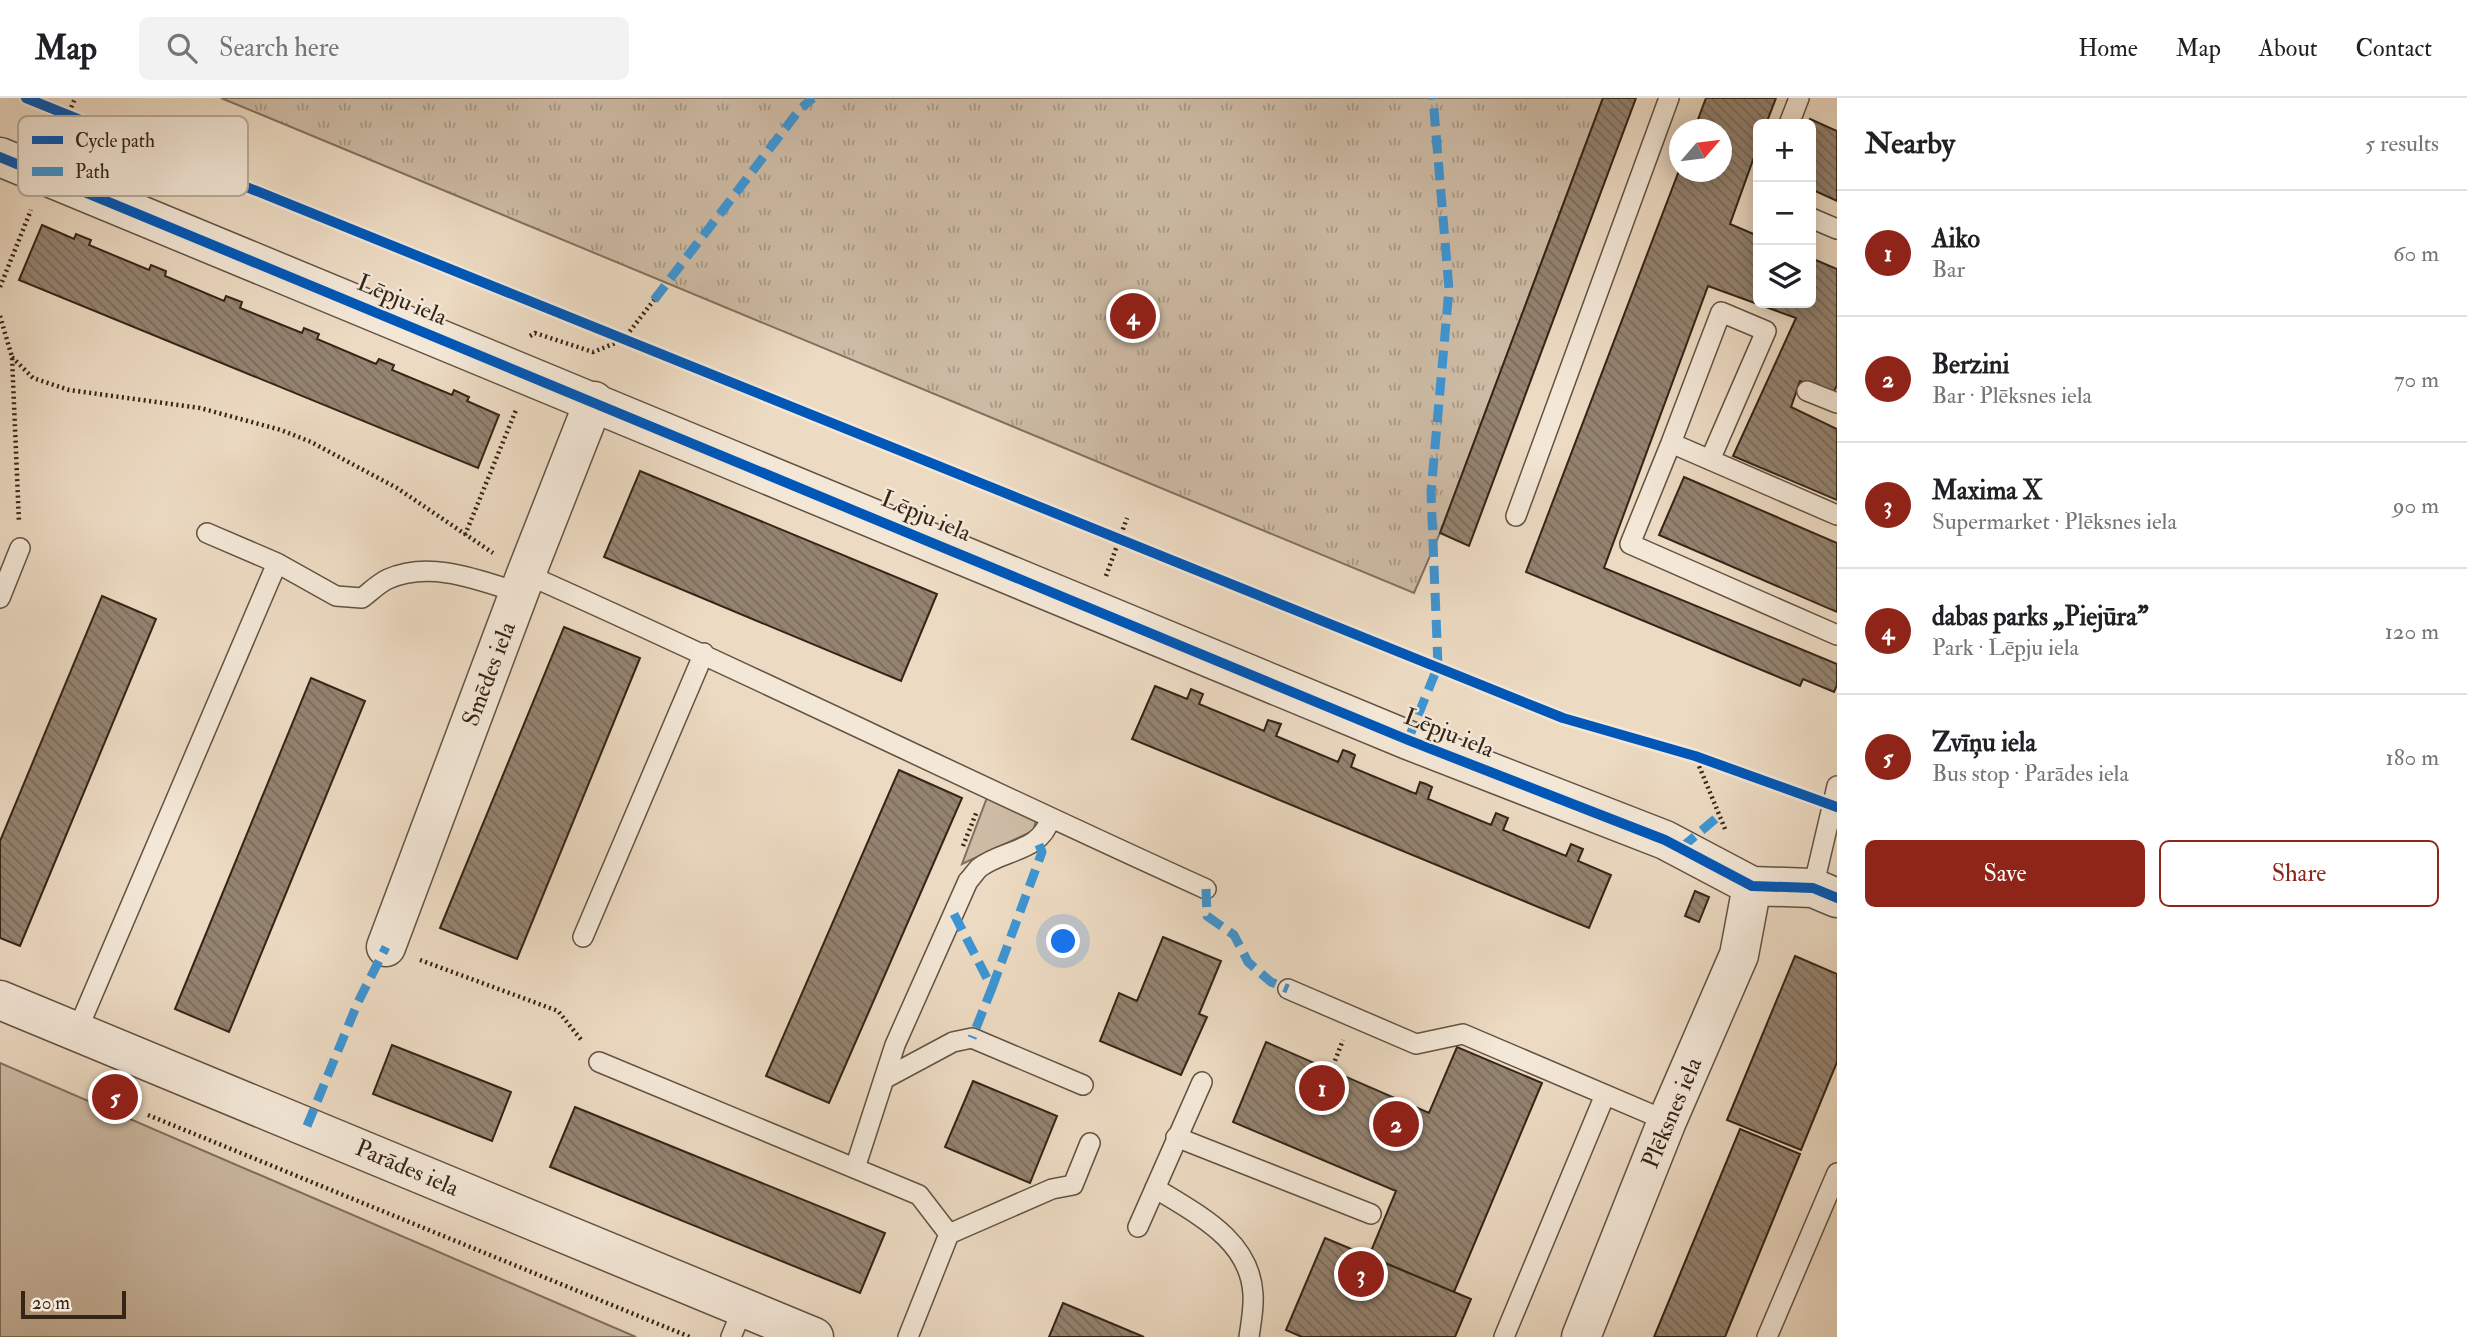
<!DOCTYPE html>
<meta charset="utf-8">
<style>
:root{--surface:#fff;--page:#f2f2f2;--text:#202124;--muted:#757577;--line:#e0e0e0;--accent:#8f2418}
body{margin:0;font-family:"IM FELL Double Pica",serif;background:var(--page);color:var(--text)}
.controls{position:absolute;right:21px;top:21px;display:grid;overflow:hidden;border-radius:10px;box-shadow:0 4px 18px #0003}
.controls button{width:63px;height:63px;display:grid;place-items:center;padding:0;border:0;border-bottom:2px solid var(--line);background:var(--surface);color:var(--text);font:35px sans-serif}
.compass{position:absolute;left:1669px;top:21px;width:63px;height:63px;border-radius:50%;background:var(--surface);box-shadow:0 4px 18px #0003;rotate:62deg}
.scale{position:absolute;left:21px;bottom:18px;width:105px;box-sizing:border-box;padding-left:7px;border:4px solid #342517;border-top:0;font-size:19px;line-height:24px;white-space:nowrap;color:#342517;-webkit-text-stroke:5px #f3e7d7;paint-order:stroke}
.you{position:absolute;left:1064px;top:844px;width:24px;height:24px;margin:-18px;border:5px solid #fff;border-radius:50%;background:#1a73e8;box-shadow:0 0 0 10px #1a73e833}
.badge{display:grid;place-items:center;width:46px;height:46px;border-radius:50%;background:var(--accent);color:#fff;font-size:23px;font-weight:700}
.pin{position:absolute;translate:-50% -50%;border:4px solid #fff;box-shadow:0 2px 7px #0006}
.list{margin:0;padding:0;list-style:none}
h2{display:flex;justify-content:space-between;align-items:center;height:91px;margin:0;padding:0 28px;font-size:30px}
h2 small{font-size:23px;font-weight:400;color:var(--muted)}
.list li{display:grid;grid-template-columns:46px 1fr auto;gap:21px;align-items:center;box-sizing:border-box;height:126px;padding:0 28px;border-top:2px solid var(--line)}
.list b{display:block;font-size:26px;white-space:nowrap}
.list p{margin:0;font-size:23px;white-space:nowrap;color:var(--muted)}
.list em{font-size:23px;font-style:normal;color:var(--muted)}
.actions{display:flex;gap:14px;padding:21px 28px}
.actions a{flex:1;padding:16px 0;border:2px solid var(--accent);border-radius:10px;text-align:center;font-size:24px;color:var(--accent)}
.actions .main{background:var(--accent);color:#fff}
.icon{flex:none;width:38px;height:38px;fill:none;stroke:currentColor;stroke-width:2;stroke-linecap:round;stroke-linejoin:round}
.map{position:relative;flex:none;width:1837px;height:1239px;overflow:hidden}
header{display:flex;align-items:center;gap:42px;box-sizing:border-box;height:98px;padding:0 35px;background:var(--surface);border-bottom:2px solid var(--line)}
header strong{font-size:33px}
nav{display:flex;gap:38px;margin-inline-start:auto;font-size:24px}
.search{width:490px;height:63px;background:var(--page);display:flex;align-items:center;gap:18px;box-sizing:border-box;padding:0 24px;border-radius:10px;color:var(--muted);font-size:26px}
main{display:flex}
aside{flex:1;background:var(--surface)}
.map>svg:first-child{display:block}
.grass{fill:#cdbba5;stroke:#80705e;stroke-width:2}
.park{fill:url(#park-tufts);stroke:#80705e;stroke-width:2}
.building{fill:url(#building-back-hatch);stroke:#342517;stroke-width:2}
.lines{fill:none;stroke-linecap:round;stroke-linejoin:round}
.service-casing{stroke:#625242;stroke-width:22}
.minor-casing{stroke:#625242;stroke-width:41}
.tertiary-casing{stroke:#625242;stroke-width:41}
.path{stroke:#342517;stroke-width:4.5;stroke-dasharray:2 3.5;stroke-linecap:butt}
.service{stroke:#f3e7d7;stroke-width:19}
.minor{stroke:#f3e7d7;stroke-width:38}
.tertiary{stroke:#f3e7d7;stroke-width:38}
.quiet{stroke:#3d95d4;stroke-width:9;stroke-dasharray:18 9;stroke-linecap:butt}
.cycleway-casing{stroke:#f3e7d7;stroke-width:15}
.cycleway{stroke:#0057b8;stroke-width:10}
.labels{text-anchor:middle;dominant-baseline:central;stroke-width:5;stroke-linejoin:round;paint-order:stroke}
.street-label{font-size:24px;fill:#342517;stroke:#f3e7d7}
.key{fill:#f3e7d7;stroke:#baad9d;stroke-width:2}
.key-label{font-size:19px;fill:#342517}
</style>
<header>
<strong>Map</strong>
<div class="search"><svg class="icon" aria-label="search" viewBox="0 0 24 24"><circle cx="10" cy="10" r="6"/><path d="M15 15l6 6"/></svg>Search here</div>
<nav><a>Home</a><a>Map</a><a>About</a><a>Contact</a></nav>
</header>
<main>
<div class="map">
<svg width="1837" height="1239" viewBox="0 0 1837 1239">
<defs>
<pattern id="park-tufts" width="24" height="20" patternUnits="userSpaceOnUse" patternTransform="scale(1.75)"><rect width="24" height="20" fill="#cdbba5"/><path d="M3 7l-1-3M5 7V3M7 7l1-3M15 17l-1-3M17 17v-4M19 17l1-3" fill="none" stroke="#a79885"/></pattern>
<pattern id="building-back-hatch" width="6" height="6" patternUnits="userSpaceOnUse" patternTransform="scale(1.75)"><rect width="6" height="6" fill="#948370"/><path d="M-1 5l2 2M0 0l6 6M5-1l2 2" fill="none" stroke="#7a6b5b"/></pattern>
</defs>
<rect width="100%" height="100%" fill="#ecdac2"/>
<filter id="stains"><feTurbulence type="fractalNoise" baseFrequency=".00286" numOctaves="4"/><feColorMatrix values="0 0 0 0 .2 0 0 0 0 .09 0 0 0 0 .02 0 0 0 .5 -.17"/></filter>
<radialGradient id="worn" r=".72"><stop offset=".6" stop-color="#630" stop-opacity="0"/><stop offset="1" stop-color="#630" stop-opacity=".3"/></radialGradient>
<path class="grass" d="M988,697L1036,723L1033,733L962,766Z
M0,965L636,1239H0Z"/>
<path class="park" d="M221,0H1603L1440,435L1414,495Z"/>
<path class="building" d="M1603,0H1636L1469,448L1440,435Z
M1706,0H1776L1766,26H1758V48L1730,126L1758,138V205H1811V160L1837,171V287L1833,296L1800,283L1791,309L1837,331V402L1733,358L1796,220L1708,188L1604,470L1837,566V587L1834,594L1803,581L1800,588L1526,474L1680,70V74H1722V32H1694Z
M1810,21L1837,33V103L1811,91V26H1807Z
M42,127L74,141L76,136L91,142L89,147L149,172L151,167L166,173L165,178L224,203L226,198L242,204L240,210L302,235L304,230L319,236L317,241L376,266L379,261L394,267L392,272L452,297L454,292L469,299L467,303L499,317L478,370L19,182Z
M640,373L937,496L901,583L604,459Z
M1684,379L1837,445V514L1659,437Z
M102,498L156,521L20,848L0,840V743Z
M564,529L640,560L517,861L440,830Z
M311,580L365,603L229,934L175,911Z
M1155,588L1187,601L1191,591L1203,596L1199,606L1264,633L1268,622L1281,626L1276,638L1338,664L1343,652L1349,654L1355,657L1351,669L1416,696L1420,684L1426,686L1432,689L1428,701L1491,727L1496,715L1508,720L1503,732L1566,758L1571,746L1583,751L1578,763L1611,777L1589,830L1132,641Z
M899,672L962,700L829,1005L766,978Z
M1695,793L1709,799L1699,824L1685,818Z
M1163,839L1221,863L1199,916L1207,919L1181,977L1100,943L1119,895L1137,903Z
M1795,858L1837,876V964L1801,1052L1727,1022Z
M1266,944L1429,1015L1457,949L1542,985L1454,1194L1369,1158L1396,1093L1233,1024Z
M392,947L511,994L492,1043L373,996Z
M973,983L1057,1018L1030,1085L945,1049Z
M575,1009L885,1135L860,1195L550,1069Z
M1740,1031L1800,1056L1725,1239H1654Z
M1325,1140L1471,1201L1455,1239H1302L1286,1232Z
M1063,1205L1144,1239H1049Z"/>
<g class="lines">
<g class="service-casing">
<path id="service" d="M1789,26L1799,0
M1811,120L1837,131
M1807,293L1837,305
M1671,345L1721,214L1766,233L1710,362
M1837,417L1671,345L1630,446L1837,537
M1516,418L1669,0
M277,465L336,498L362,500C370,494 379,485 388,481C430,462 479,482 520,495
M526,476C755,578 978,688 1206,791
M0,500L20,450
M1813,790L1837,688
M583,839L704,555
M1288,891L1416,946L1463,936L1667,1023
M77,933L277,465L207,435
M599,964L919,1097L949,1136L908,1239
M884,981L953,944L972,940L1083,987
M1176,1039L1371,1116
M855,1070L895,947L968,783C972,779 975,774 979,770C1003,751 1040,755 1050,721
M1155,1090C1196,1116 1250,1141 1253,1196C1254,1210 1251,1225 1249,1239
M1138,1129L1202,984
M949,1136L1052,1091L1073,1087L1090,1045
M731,1239L743,1210
M1504,1239L1605,997
M1767,1239L1837,1075"/>
</g>
<g class="minor-casing">
<path id="minor" d="M0,59L1408,642L1665,742L1752,788L1813,790L1837,800
M386,849L526,476L594,303
M1581,1239L1667,1023L1739,857L1752,788"/>
</g>
<g class="tertiary-casing">
<path id="tertiary" d="M0,902L814,1239"/>
</g>
<path class="path" d="M57,45L75,0
M0,189L31,112
M0,218L12,259L19,425
M530,238L535,235L593,254L623,242L654,202
M12,259L33,280L69,292L200,310L281,332L311,344L397,390L493,455
M465,437L516,312
M1106,478L1127,420
M1695,658L1725,731
M963,748L977,713
M420,862L558,913L583,944
M1331,973L1343,942
M148,1017L690,1239"/>
<use href="#service" class="service"/>
<use href="#minor" class="minor"/>
<use href="#tertiary" class="tertiary"/>
<path class="quiet" d="M654,202L800,11L813,0
M1408,642L1438,568L1431,394L1449,191L1433,0
M1681,750L1720,717
M1206,791L1207,818L1234,837L1248,864L1271,884L1288,891
M954,816L992,890L972,940
M992,890L1042,754L1037,742
M307,1028L358,904L386,849"/>
<g class="cycleway-casing">
<path id="cycleway" d="M26,0L1563,620L1695,658L1837,709
M0,59L1408,642L1665,742L1752,788L1813,790L1837,800"/>
</g>
<use href="#cycleway" class="cycleway"/>
</g>
<g class="labels">
<g class="street-label">
<text transform="translate(402 202) rotate(23)">Lēpju iela</text>
<text transform="translate(926 418) rotate(23)">Lēpju iela</text>
<text transform="translate(489 576) rotate(-69)">Smēdes iela</text>
<text transform="translate(1449 635) rotate(22)">Lēpju iela</text>
<text transform="translate(1672 1015) rotate(-67)">Plēksnes iela</text>
<text transform="translate(407 1070) rotate(23)">Parādes iela</text>
</g>
</g>
<rect x="18" y="18" width="230" height="80" rx="10" class="key"/>
<rect x="32" y="38" width="31" height="8" fill="#0057b8"/>
<rect x="32" y="69" width="31" height="9" fill="#3d95d4"/>
<g class="key-label">
<text x="75" y="49">Cycle path</text>
<text x="75" y="80">Path</text>
</g>
<rect width="100%" height="100%" filter="url(#stains)"/>
<rect width="100%" height="100%" fill="url(#worn)"/>
</svg>
<div class="controls">
<button>+</button>
<button>−</button>
<button><svg class="icon" aria-label="layers" viewBox="0 0 24 24"><path d="M12 4l9 5-9 5-9-5zM3 14l9 5 9-5"/></svg></button>
</div>
<svg class="compass" viewBox="-18 -18 36 36"><path d="M0-13l5 13h-10z" fill="#e53935"/><path d="M0 13l5-13h-10z" fill="#757577"/></svg>
<div class="scale">20 m</div>
<div class="you"></div>
<div class="pin badge" style="left:1322px;top:990px">1</div>
<div class="pin badge" style="left:1396px;top:1026px">2</div>
<div class="pin badge" style="left:1361px;top:1176px">3</div>
<div class="pin badge" style="left:1133px;top:218px">4</div>
<div class="pin badge" style="left:115px;top:999px">5</div>
</div>
<aside>
<h2>Nearby<small>5 results</small></h2>
<ul class="list">
<li><span class="badge">1</span><div><b>Aiko</b><p>Bar</p></div><em>60 m</em></li>
<li><span class="badge">2</span><div><b>Berzini</b><p>Bar · Plēksnes iela</p></div><em>70 m</em></li>
<li><span class="badge">3</span><div><b>Maxima X</b><p>Supermarket · Plēksnes iela</p></div><em>90 m</em></li>
<li><span class="badge">4</span><div><b>dabas parks „Piejūra”</b><p>Park · Lēpju iela</p></div><em>120 m</em></li>
<li><span class="badge">5</span><div><b>Zvīņu iela</b><p>Bus stop · Parādes iela</p></div><em>180 m</em></li>
</ul>
<div class="actions"><a class="main">Save</a><a>Share</a></div>
</aside>
</main>
